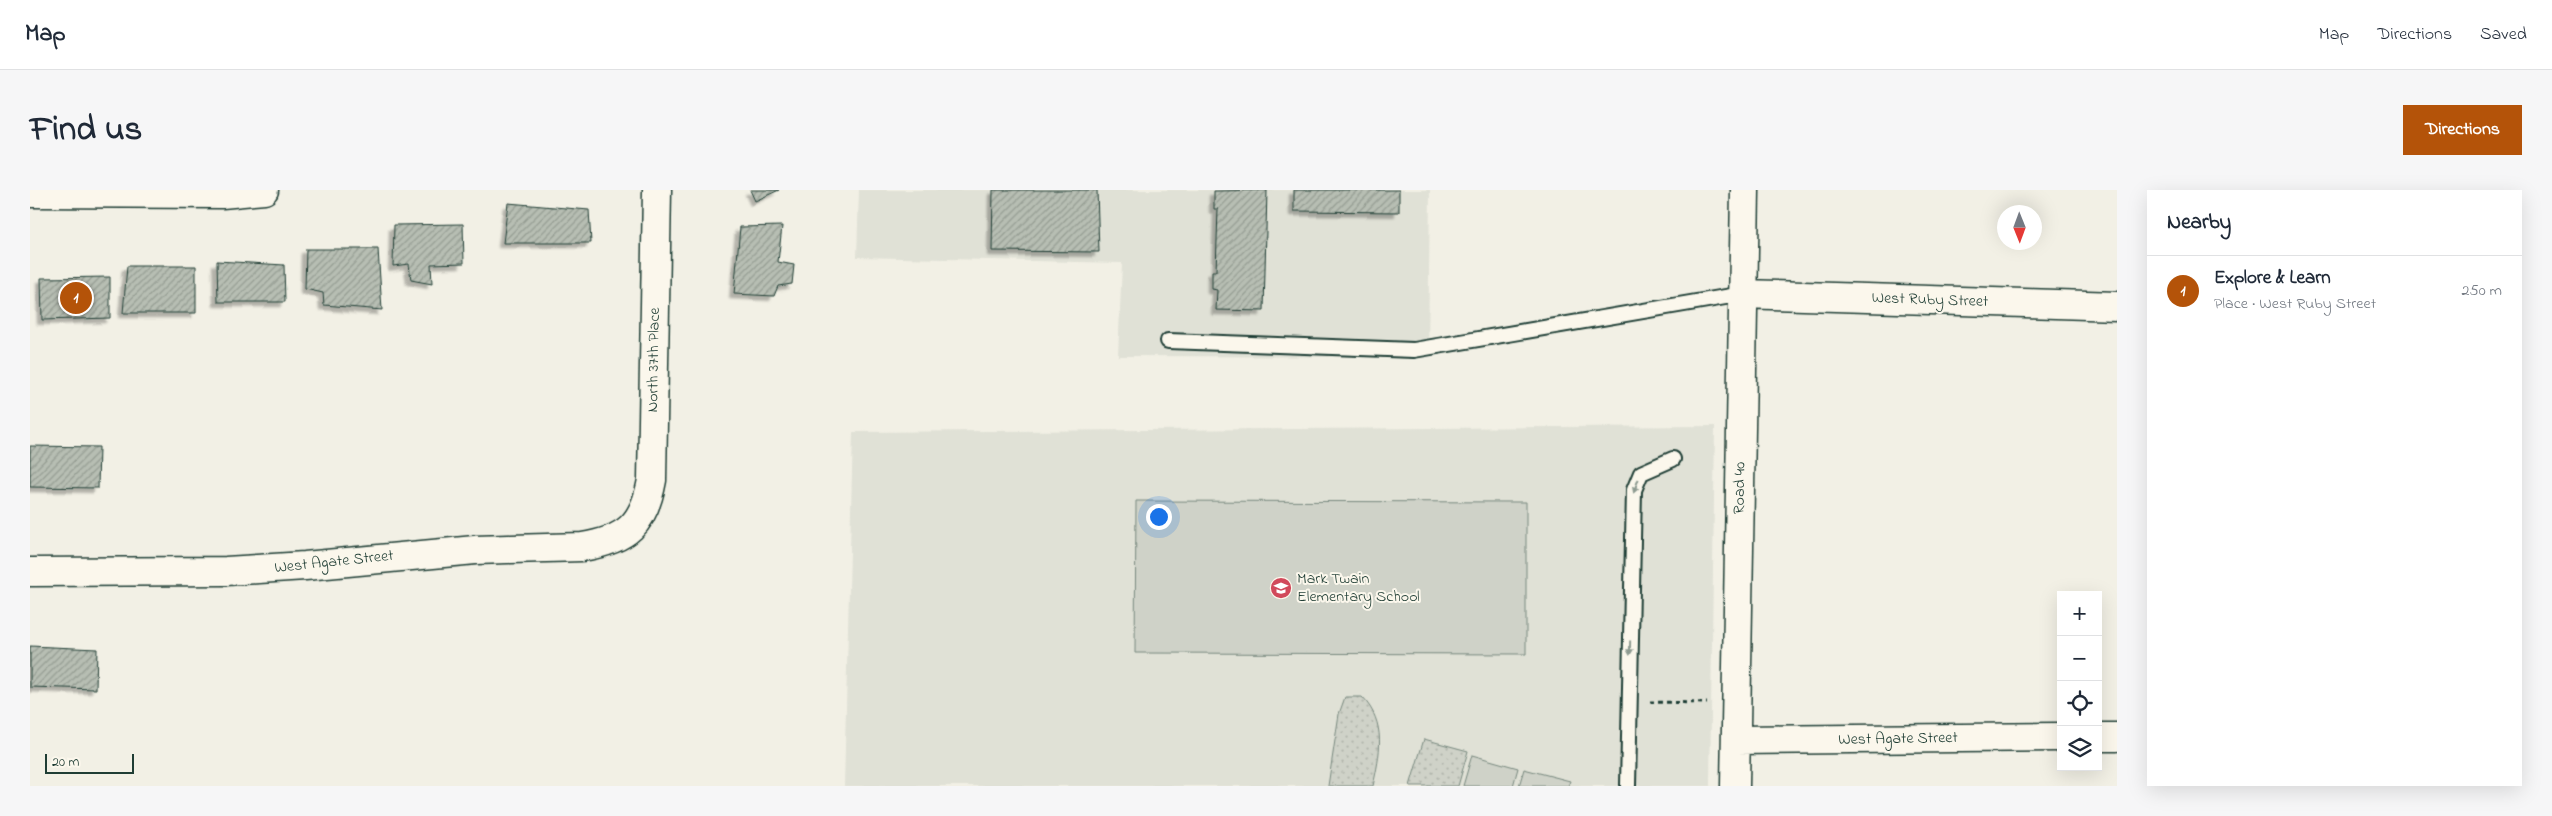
<!DOCTYPE html>
<meta charset="utf-8">
<style>
:root{--surface:#fff;--page:#f6f6f7;--text:#1f2937;--muted:#747a83;--line:#e0e1e3;--accent:#b45309}
body{margin:0;font-family:"Indie Flower",sans-serif;background:var(--page);color:var(--text)}
.controls{position:absolute;right:15px;bottom:15px;display:grid;overflow:hidden;border-radius:0px;box-shadow:0 5px 20px #0002}
.controls button{width:45px;height:45px;display:grid;place-items:center;padding:0;border:0;border-bottom:1px solid var(--line);background:var(--surface);color:var(--text);font:25px sans-serif}
.compass{position:absolute;left:1967px;top:15px;width:45px;height:45px;border-radius:50%;background:var(--surface);box-shadow:0 5px 20px #0002;rotate:179deg}
.scale{position:absolute;left:15px;bottom:12px;width:89px;box-sizing:border-box;padding-left:5px;border:2px solid #1f3d34;border-top:0;font-size:14px;line-height:18px;white-space:nowrap;color:#1f3d34;-webkit-text-stroke:4px #fbf7ec;paint-order:stroke}
.you{position:absolute;left:1128px;top:326px;width:18px;height:18px;margin:-12px;border:4px solid #fff;border-radius:50%;background:#1a73e8;box-shadow:0 0 0 8px #1a73e833}
.badge{display:grid;place-items:center;width:32px;height:32px;border-radius:50%;background:var(--accent);color:#fff;font-size:16px;font-weight:700}
.pin{position:absolute;translate:-50% -50%;border:2px solid #fff;box-shadow:0 1px 5px #0006}
.list{margin:0;padding:0;list-style:none}
h2{display:flex;justify-content:space-between;align-items:center;height:65px;margin:0;padding:0 20px;font-size:21px}
h2 small{font-size:16px;font-weight:400;color:var(--muted)}
.list li{display:grid;grid-template-columns:32px 1fr auto;gap:15px;align-items:center;box-sizing:border-box;height:70px;padding:0 20px;border-top:1px solid var(--line)}
.list b{display:block;font-size:19px;white-space:nowrap}
.list p{margin:0;font-size:16px;white-space:nowrap;color:var(--muted)}
.list em{font-size:16px;font-style:normal;color:var(--muted)}
.icon{flex:none;width:28px;height:28px;fill:none;stroke:currentColor;stroke-width:2;stroke-linecap:round;stroke-linejoin:round}
.map{position:relative;flex:none;width:2087px;height:596px;overflow:hidden;border-radius:0px}
header{display:flex;align-items:center;gap:30px;box-sizing:border-box;height:70px;padding:0 25px;background:var(--surface);border-bottom:1px solid var(--line)}
header strong{font-size:24px}
nav{display:flex;gap:28px;margin-inline-start:auto;font-size:18px}
.intro{display:flex;align-items:center;justify-content:space-between;box-sizing:border-box;height:120px;padding:0 30px}
h1{margin:0;font-size:35px}
.button{padding:12px 22px;border-radius:0px;background:var(--accent);color:#fff;font-size:18px;font-weight:700}
main{display:flex;gap:30px;padding:0 30px}
aside{flex:1;background:var(--surface);border-radius:0px;box-shadow:0 5px 20px #0002}
.map>svg:first-child{display:block}
.built{fill:#e0e1d6}
.park{fill:url(#park-dots);stroke:#77887e}
.garden{fill:#cfd2c8;stroke:#77887e}
.building{fill:url(#building-hatch);stroke:#1f3d34;filter:url(#shadow)}
.lines{fill:none;stroke-linecap:round;stroke-linejoin:round}
.lane-casing{stroke:#1f3d34;stroke-width:18}
.street-casing{stroke:#1f3d34;stroke-width:31}
.path{stroke:#1f3d34;stroke-width:3;stroke-dasharray:4 4;stroke-linecap:butt}
.lane{stroke:#fbf7ec;stroke-width:14}
.street{stroke:#fbf7ec;stroke-width:28}
.oneway{fill:#8d9a90}
.labels{text-anchor:middle;dominant-baseline:central;stroke-width:4;stroke-linejoin:round;paint-order:stroke}
.street-label{font-size:16px;fill:#1f3d34;stroke:#fbf7ec}
.poi-label{font-size:16px;fill:#1f3d34;stroke:#fbf7ec;text-anchor:start}
</style>
<header>
<strong>Map</strong>
<nav><a>Map</a><a>Directions</a><a>Saved</a></nav>
</header>
<div class="intro"><h1>Find us</h1><a class="button">Directions</a></div>
<main>
<div class="map">
<svg width="2087" height="596" viewBox="0 0 2087 596">
<defs>
<pattern id="park-dots" width="8" height="8" patternUnits="userSpaceOnUse" patternTransform="scale(1.25)"><rect width="8" height="8" fill="#cfd2c8"/><path d="M2 2h.1M6 6h.1" fill="none" stroke="#b1b5ac" stroke-width="1.8" stroke-linecap="round"/></pattern>
<pattern id="building-hatch" width="6" height="6" patternUnits="userSpaceOnUse" patternTransform="scale(1.25)"><rect width="6" height="6" fill="#b7beb3"/><path d="M-1 1l2-2M0 6l6-6M5 7l2-2" fill="none" stroke="#949c92"/></pattern>
<filter id="shadow"><feDropShadow dx="-4.5" dy="4.5" stdDeviation="1" flood-color="#0004"/></filter>
</defs>
<rect width="100%" height="100%" fill="#f2f0e5"/>
<filter id="ink" filterUnits="userSpaceOnUse"><feTurbulence type="fractalNoise" baseFrequency=".02" numOctaves="2"/><feDisplacementMap in="SourceGraphic" scale="10" xChannelSelector="R" yChannelSelector="G"/><feConvolveMatrix kernelMatrix="1 2 1 2 8 2 1 2 1" color-interpolation-filters="sRGB"/></filter>
<g filter="url(#ink)">
<path class="built" d="M829,0H1400L1398,167L1088,166L1092,73L827,67Z
M1685,236L1680,596H814L823,242Z"/>
<path class="park" d="M1315,507H1332C1357,533 1350,564 1343,596H1298L1309,524Z
M1394,549L1438,561L1428,596H1380Z"/>
<path class="garden" d="M1106,311L1496,312V464L1105,463Z
M1442,565L1488,578L1483,596H1433Z
M1494,579L1540,591L1538,596H1489Z"/>
<path class="building" d="M720,0H749L725,11Z
M963,0H1067L1069,62L962,61Z
M1237,0L1234,121L1186,120L1187,100L1182,99V81H1186L1188,19H1184V1Z
M1264,0H1369V22L1264,21Z
M478,13L559,20L561,53H473Z
M433,34L434,73L401,74L402,94L381,90L379,74L363,76L364,35Z
M752,36L748,72L764,75L762,94L748,96L744,106L704,104L710,37Z
M276,59H348L352,120L294,115L293,103L275,99Z
M187,71L254,75L255,112H188Z
M97,76H166V123H93Z
M80,87V128L12,130L11,88Z
M0,256L69,257L68,298L0,297Z
M0,456L67,459L66,499L0,497Z"/>
<g class="lines">
<g class="lane-casing">
<path id="lane" d="M1138,151L1384,160L1713,104
M1598,596L1604,300L1611,283L1643,269"/>
</g>
<g class="street-casing">
<path id="street" d="M0,3L192,4L234,0
M1713,104L2087,116
M0,382L196,381L275,376L445,360L552,357C597,350 614,334 622,290L627,0
M2068,547H2087
M1706,550L2031,547
M1705,596L1715,0"/>
</g>
<path class="path" d="M1620,512L1677,513"/>
<use href="#lane" class="lane"/>
<use href="#street" class="street"/>
</g>
<defs><path id="oneway-solid" d="M-6-.8H1V-3.2L6.5 0L1 3.2V.8H-6Z" transform="scale(1.25)"/></defs>
<g class="oneway">
<use href="#oneway-solid" transform="translate(1606 296) rotate(110)"/>
<use href="#oneway-solid" transform="translate(1600 458) rotate(91)"/>
</g>
</g>
<defs>
<g id="school-disc" transform="scale(1.125)"><circle r="9.5" fill="#d1495b" stroke="#fbf7ec"/><path d="M0-5L7-2L0 1L-7-2ZM-4 1L0 2.5L4 1V4Q0 6-4 4Z" fill="#fff"/></g>
</defs>
<g fill-rule="evenodd">
<use href="#school-disc" x="1251" y="398"/>
</g>
<g class="labels">
<g class="street-label">
<text transform="translate(1900 110) rotate(2)">West Ruby Street</text>
<text transform="translate(624 170) rotate(-89)">North 37th Place</text>
<text transform="translate(1710 298) rotate(-89)">Road 40</text>
<text transform="translate(304 372) rotate(-6)">West Agate Street</text>
<text transform="translate(1868 549) rotate(-1)">West Agate Street</text>
</g>
<g class="poi-label">
<text x="1267" y="389">Mark Twain<tspan x="1267" dy="18">Elementary School</tspan></text>
</g>
</g>
</svg>
<div class="controls">
<button>+</button>
<button>−</button>
<button><svg class="icon" aria-label="locate" viewBox="0 0 24 24"><circle cx="12" cy="12" r="6"/><path d="M12 2v4M12 18v4M2 12h4M18 12h4"/></svg></button>
<button><svg class="icon" aria-label="layers" viewBox="0 0 24 24"><path d="M12 4l9 5-9 5-9-5zM3 14l9 5 9-5"/></svg></button>
</div>
<svg class="compass" viewBox="-18 -18 36 36"><path d="M0-13l5 13h-10z" fill="#e53935"/><path d="M0 13l5-13h-10z" fill="#747a83"/></svg>
<div class="scale">20 m</div>
<div class="you"></div>
<div class="pin badge" style="left:46px;top:108px">1</div>
</div>
<aside>
<h2>Nearby<small></small></h2>
<ul class="list">
<li><span class="badge">1</span><div><b>Explore &amp; Learn</b><p>Place · West Ruby Street</p></div><em>250 m</em></li>
</ul>
</aside>
</main>
